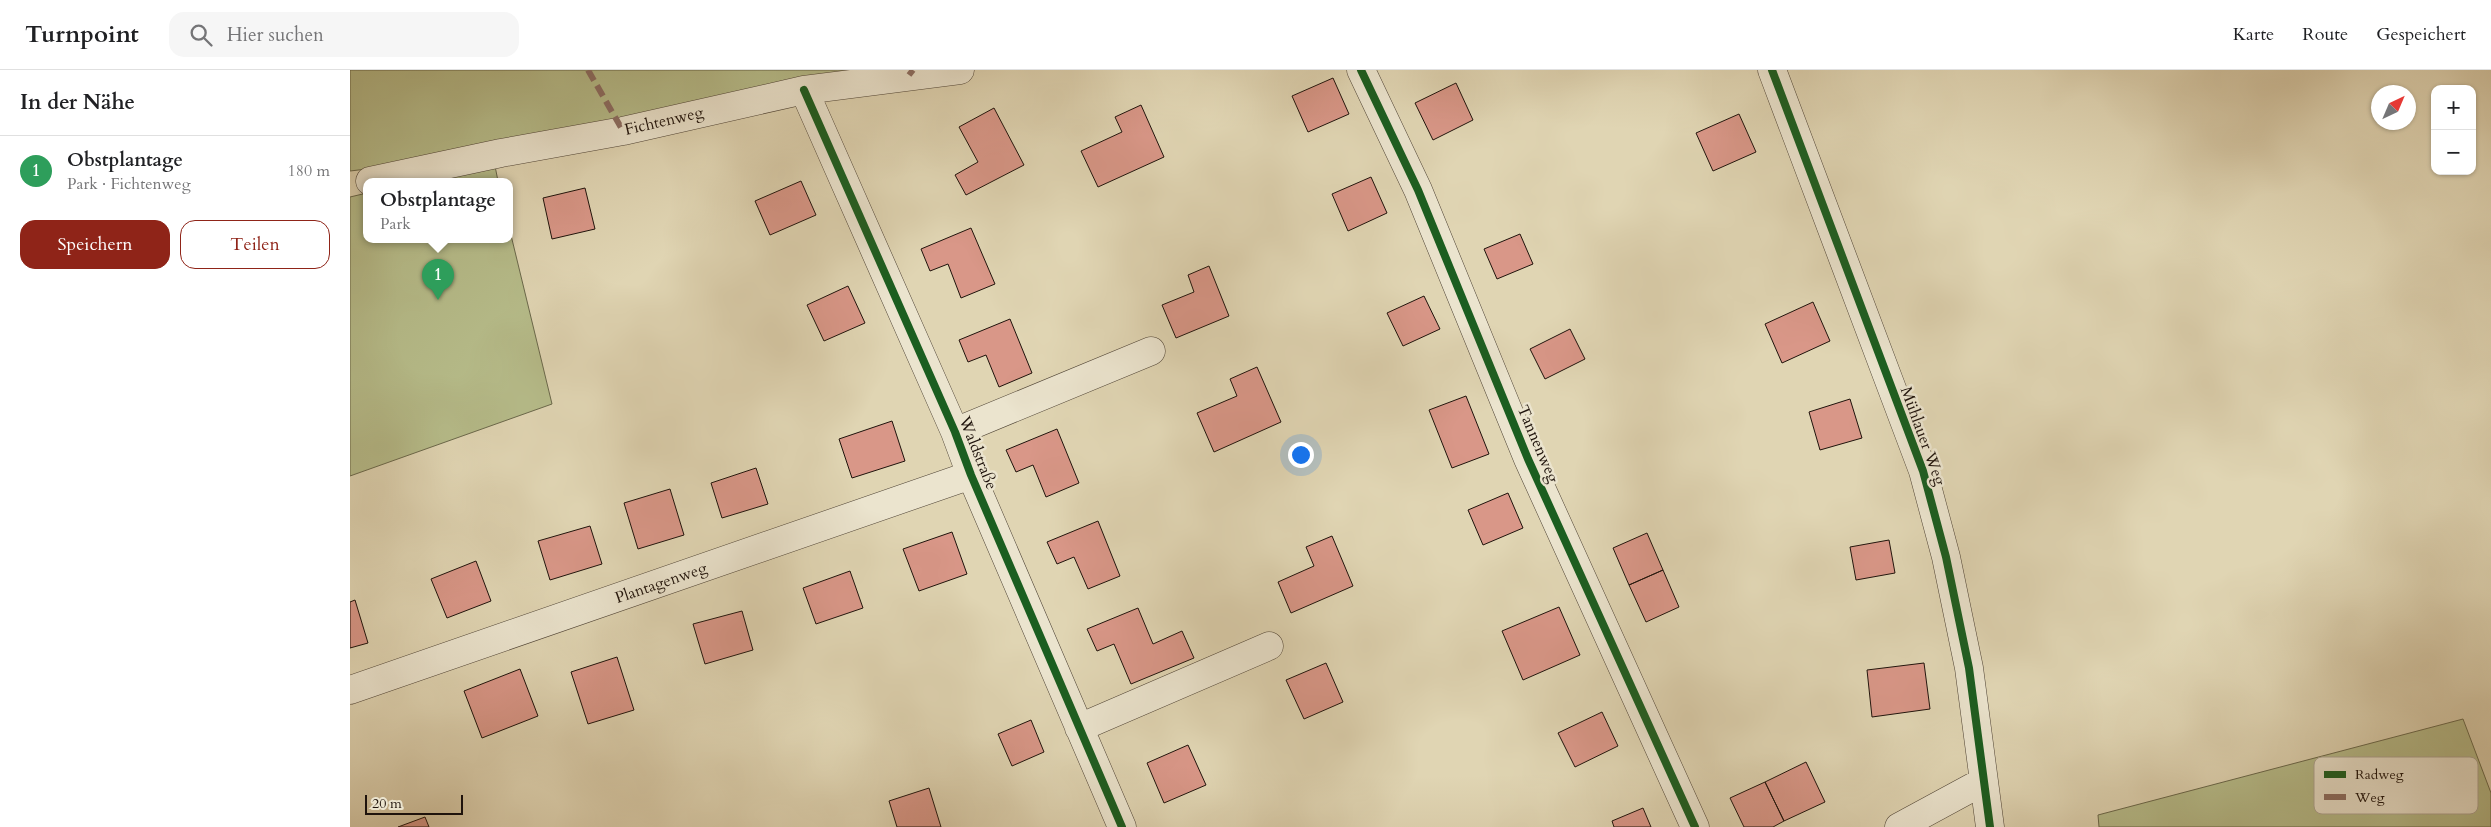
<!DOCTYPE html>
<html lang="de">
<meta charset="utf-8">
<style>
:root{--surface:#fff;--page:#f6f6f6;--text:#202124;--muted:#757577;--line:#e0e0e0;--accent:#8f2418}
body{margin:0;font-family:Cardo,serif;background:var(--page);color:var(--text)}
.controls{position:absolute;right:15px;top:15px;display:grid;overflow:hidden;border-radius:10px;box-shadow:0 1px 4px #0004}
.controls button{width:45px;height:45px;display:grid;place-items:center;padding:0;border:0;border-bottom:1px solid var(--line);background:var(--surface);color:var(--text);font:25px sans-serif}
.compass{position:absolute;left:2021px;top:15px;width:45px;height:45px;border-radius:50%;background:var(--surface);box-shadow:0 1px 4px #0004;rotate:44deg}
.scale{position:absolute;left:15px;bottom:12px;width:98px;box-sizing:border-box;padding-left:5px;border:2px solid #1f130c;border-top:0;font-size:14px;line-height:18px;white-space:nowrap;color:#1f130c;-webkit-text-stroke:4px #ebe4ce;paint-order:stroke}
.you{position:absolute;left:950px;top:384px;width:18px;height:18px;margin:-12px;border:4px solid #fff;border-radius:50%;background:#1a73e8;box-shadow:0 0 0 8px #1a73e833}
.badge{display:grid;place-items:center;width:32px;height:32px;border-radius:50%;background:var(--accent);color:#fff;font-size:16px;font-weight:700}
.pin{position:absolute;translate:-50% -41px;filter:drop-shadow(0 1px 2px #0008)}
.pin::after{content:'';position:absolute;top:26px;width:18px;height:15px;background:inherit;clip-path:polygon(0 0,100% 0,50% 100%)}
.popup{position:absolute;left:13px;top:108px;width:150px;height:65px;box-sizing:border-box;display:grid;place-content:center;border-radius:10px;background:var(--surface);filter:drop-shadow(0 1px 4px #0005);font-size:16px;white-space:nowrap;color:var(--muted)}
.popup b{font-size:19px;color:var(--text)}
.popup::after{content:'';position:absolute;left:50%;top:100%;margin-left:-10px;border:10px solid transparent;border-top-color:var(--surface)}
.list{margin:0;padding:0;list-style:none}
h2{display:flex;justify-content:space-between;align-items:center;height:65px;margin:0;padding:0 20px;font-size:21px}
h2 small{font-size:16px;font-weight:400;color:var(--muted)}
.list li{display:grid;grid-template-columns:32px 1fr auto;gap:15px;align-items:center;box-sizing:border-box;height:70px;padding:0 20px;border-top:1px solid var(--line)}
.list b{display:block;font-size:19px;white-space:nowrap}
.list p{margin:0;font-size:16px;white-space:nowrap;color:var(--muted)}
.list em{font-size:16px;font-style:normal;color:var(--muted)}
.actions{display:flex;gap:10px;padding:15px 20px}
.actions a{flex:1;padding:11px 0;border:1px solid var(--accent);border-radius:15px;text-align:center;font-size:18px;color:var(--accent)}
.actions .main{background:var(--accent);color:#fff}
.icon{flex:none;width:28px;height:28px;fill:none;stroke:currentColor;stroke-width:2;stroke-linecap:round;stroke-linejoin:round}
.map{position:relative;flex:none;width:2141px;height:757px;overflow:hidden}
header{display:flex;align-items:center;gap:30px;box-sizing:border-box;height:70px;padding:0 25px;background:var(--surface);border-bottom:1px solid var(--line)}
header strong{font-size:24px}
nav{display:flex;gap:28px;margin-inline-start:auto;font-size:18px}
.search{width:350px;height:45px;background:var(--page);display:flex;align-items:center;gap:12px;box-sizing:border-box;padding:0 18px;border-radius:15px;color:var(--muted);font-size:19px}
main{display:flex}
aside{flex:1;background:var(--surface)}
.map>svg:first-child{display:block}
.green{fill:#b6bc8a;stroke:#6a684b}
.building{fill:#d99788;stroke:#1f130c}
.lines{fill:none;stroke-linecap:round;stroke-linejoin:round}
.street-casing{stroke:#4f4436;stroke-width:29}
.street{stroke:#ebe4ce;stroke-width:28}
.quiet{stroke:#8d6e63;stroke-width:6;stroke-dasharray:12 6;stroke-linecap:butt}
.cycleway-casing{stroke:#ebe4ce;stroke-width:11}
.cycleway{stroke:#1b5e20;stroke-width:8}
.labels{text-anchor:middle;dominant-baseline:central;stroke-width:5;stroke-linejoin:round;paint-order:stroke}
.street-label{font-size:16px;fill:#1f130c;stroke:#ebe4ce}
.key{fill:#ebe4ce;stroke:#aea594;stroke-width:1}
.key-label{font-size:14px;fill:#1f130c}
</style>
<header>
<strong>Turnpoint</strong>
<div class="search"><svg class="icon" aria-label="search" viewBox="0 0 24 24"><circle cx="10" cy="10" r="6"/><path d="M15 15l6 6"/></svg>Hier suchen</div>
<nav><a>Karte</a><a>Route</a><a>Gespeichert</a></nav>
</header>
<main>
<aside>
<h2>In der Nähe<small></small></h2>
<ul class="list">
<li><span class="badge" style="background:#2e9e5b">1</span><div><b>Obstplantage</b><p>Park · Fichtenweg</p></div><em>180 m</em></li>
</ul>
<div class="actions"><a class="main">Speichern</a><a>Teilen</a></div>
</aside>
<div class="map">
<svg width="2141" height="757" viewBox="0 0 2141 757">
<rect width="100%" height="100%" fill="#e0d5b3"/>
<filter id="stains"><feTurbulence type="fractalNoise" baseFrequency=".004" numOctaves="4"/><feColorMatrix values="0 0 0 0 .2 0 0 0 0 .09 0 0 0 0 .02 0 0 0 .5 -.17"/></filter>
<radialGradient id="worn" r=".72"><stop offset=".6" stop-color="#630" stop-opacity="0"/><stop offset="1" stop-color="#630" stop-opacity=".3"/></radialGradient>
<path class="green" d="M0,0H610L151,83L0,101Z
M145,96L148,111H72Z
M17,123V169H159V157L202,334L0,406V127Z
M2113,649L2141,723V757H1749L1748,745Z"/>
<path class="building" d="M983,8L999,44L958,62L942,26Z
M1106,13L1123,50L1083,70L1065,33Z
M791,35L814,87L748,117L731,81L772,62L765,47Z
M644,38L674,95L616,125L605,105L628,92L609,57Z
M1389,44L1406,82L1363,101L1346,63Z
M1021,107L1037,143L998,161L982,124Z
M451,111L466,145L420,165L405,131Z
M235,118L245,159L202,169L193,128Z
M621,158L645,214L611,228L598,194L580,201L571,179Z
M1170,164L1183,194L1147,209L1134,179Z
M859,196L879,246L826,268L812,235L844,222L838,205Z
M498,216L515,253L474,271L457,235Z
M1074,226L1090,259L1053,276L1037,243Z
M1463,232L1480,271L1432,293L1415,254Z
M660,249L682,303L649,317L636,285L618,292L609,270Z
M1220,259L1235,289L1195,309L1180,279Z
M907,297L931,352L864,382L847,343L887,326L880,309Z
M1116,326L1139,384L1102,398L1079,340Z
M1500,329L1512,368L1470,380L1459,342Z
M542,351L555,391L502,408L489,369Z
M707,359L729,413L696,427L683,395L666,402L656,380Z
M406,398L418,434L372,448L361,413Z
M320,419L334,465L288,479L274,433Z
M1158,423L1173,458L1133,475L1118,440Z
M748,451L770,506L738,519L724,487L707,494L697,472Z
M240,456L252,494L200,510L188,471Z
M602,462L617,504L569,521L553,479Z
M1297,463L1313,500L1279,515L1263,478Z
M982,466L1003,516L941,543L928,512L964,496L956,477Z
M1539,470L1545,503L1506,510L1500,477Z
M126,491L141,531L97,548L81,509Z
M1313,500L1329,537L1296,552L1279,515Z
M500,501L513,538L466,554L453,518Z
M5,530L18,573L0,578V532Z
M1209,537L1230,585L1173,610L1152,561Z
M788,538L803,574L832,561L844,588L781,614L764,574L747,581L737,559Z
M392,541L403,580L355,594L343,554Z
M267,587L284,640L238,654L221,602Z
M976,593L993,632L954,649L936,610Z
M1574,593L1580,639L1522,647L1517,600Z
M170,599L188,646L132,668L114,621Z
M1252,642L1268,676L1225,697L1208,663Z
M681,650L694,682L662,696L648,664Z
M838,675L856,715L814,733L797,693Z
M1456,692L1475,732L1434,751L1415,712Z
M1415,712L1434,751L1423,757H1394L1380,728Z
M579,718L591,757H547L539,731Z
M1293,738L1301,757H1264L1262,751Z
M75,747L79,757H48Z"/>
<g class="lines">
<g class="street-casing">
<path id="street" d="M1011,0L1068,120L1178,389L1345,757
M1422,0L1573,401L1596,487L1619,598L1640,757
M454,20L605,362L621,405L772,757
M20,111L151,83L273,61L454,20L610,0
M605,362L801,281
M0,620L621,405
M729,658L919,576
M1549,757L1634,711"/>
</g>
<use href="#street" class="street"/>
<path class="quiet" d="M238,0L273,61
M559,5L563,0"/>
<g class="cycleway-casing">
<path id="cycleway" d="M1011,0L1068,120L1178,389L1345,757
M1422,0L1573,401L1596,487L1619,598L1640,757
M454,20L605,362L621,405L772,757"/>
</g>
<use href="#cycleway" class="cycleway"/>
</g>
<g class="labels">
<g class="street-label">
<text transform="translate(314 51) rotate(-13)">Fichtenweg</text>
<text transform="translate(1573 366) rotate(70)">Mühlauer Weg</text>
<text transform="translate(1188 374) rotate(67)">Tannenweg</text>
<text transform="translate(628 383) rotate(68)">Waldstraße</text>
<text transform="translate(311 513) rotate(-19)">Plantagenweg</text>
</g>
</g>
<rect x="1964" y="687" width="164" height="57" rx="8" class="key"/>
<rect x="1974" y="701" width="22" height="7" fill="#1b5e20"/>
<rect x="1974" y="724" width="22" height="6" fill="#8d6e63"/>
<g class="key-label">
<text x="2005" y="709">Radweg</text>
<text x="2005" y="732">Weg</text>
</g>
<rect width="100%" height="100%" filter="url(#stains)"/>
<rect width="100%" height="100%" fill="url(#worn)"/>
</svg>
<div class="controls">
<button>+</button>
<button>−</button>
</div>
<svg class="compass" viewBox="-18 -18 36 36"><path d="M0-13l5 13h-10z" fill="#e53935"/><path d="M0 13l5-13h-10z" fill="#757577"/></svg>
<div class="scale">20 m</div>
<div class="you"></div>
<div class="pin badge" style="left:88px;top:230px;background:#2e9e5b">1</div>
<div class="popup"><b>Obstplantage</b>Park</div>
</div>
</main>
